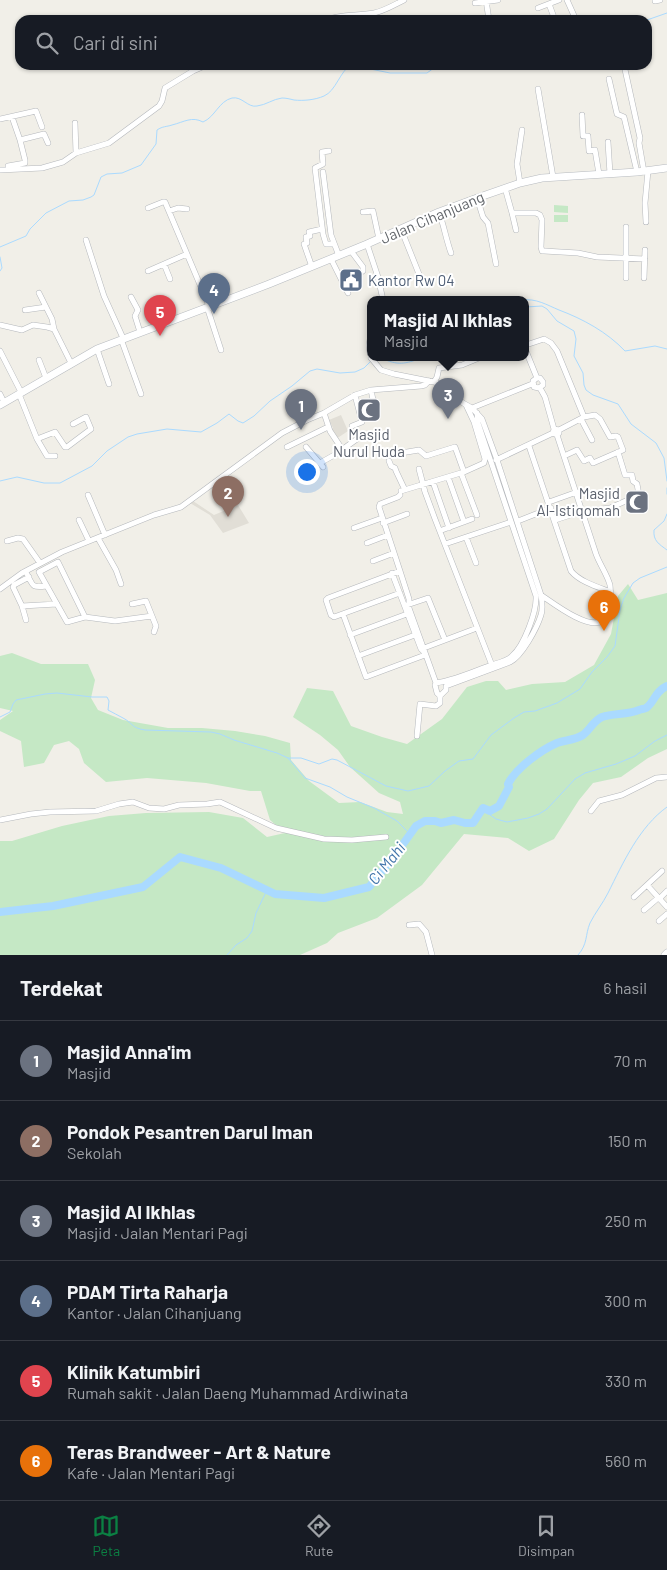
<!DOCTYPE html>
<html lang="id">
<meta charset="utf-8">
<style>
:root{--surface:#171b24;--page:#242831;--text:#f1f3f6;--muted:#9ea1a6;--line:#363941;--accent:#0b8043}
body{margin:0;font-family:Barlow,sans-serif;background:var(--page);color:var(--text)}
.you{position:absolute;left:306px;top:471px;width:18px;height:18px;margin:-12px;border:4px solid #fff;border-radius:50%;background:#1a73e8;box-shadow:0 0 0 8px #1a73e833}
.badge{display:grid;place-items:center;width:32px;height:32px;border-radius:50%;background:var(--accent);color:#fff;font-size:16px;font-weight:700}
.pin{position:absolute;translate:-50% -41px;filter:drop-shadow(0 1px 2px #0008)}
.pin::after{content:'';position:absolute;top:26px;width:18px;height:15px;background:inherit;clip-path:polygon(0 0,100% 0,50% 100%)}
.popup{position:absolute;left:367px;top:296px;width:162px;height:65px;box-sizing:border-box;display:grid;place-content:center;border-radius:10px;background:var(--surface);filter:drop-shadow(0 1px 4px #0005);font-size:16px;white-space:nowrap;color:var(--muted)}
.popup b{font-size:19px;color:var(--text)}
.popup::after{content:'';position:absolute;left:50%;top:100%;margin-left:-10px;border:10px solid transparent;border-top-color:var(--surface)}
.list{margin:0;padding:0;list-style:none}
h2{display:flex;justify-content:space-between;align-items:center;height:65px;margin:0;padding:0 20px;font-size:21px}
h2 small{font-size:16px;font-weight:400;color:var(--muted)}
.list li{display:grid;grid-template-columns:32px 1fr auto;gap:15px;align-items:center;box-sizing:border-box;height:80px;padding:0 20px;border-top:1px solid var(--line)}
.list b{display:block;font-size:19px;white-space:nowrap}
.list p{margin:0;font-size:16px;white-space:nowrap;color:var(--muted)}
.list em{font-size:16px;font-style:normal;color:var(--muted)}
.icon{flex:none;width:28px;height:28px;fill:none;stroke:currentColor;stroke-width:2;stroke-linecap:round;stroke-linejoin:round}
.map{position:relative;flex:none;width:667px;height:955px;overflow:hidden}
.search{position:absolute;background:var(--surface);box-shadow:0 1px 4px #0004;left:15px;right:15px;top:15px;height:55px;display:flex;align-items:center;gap:12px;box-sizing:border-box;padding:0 18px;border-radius:15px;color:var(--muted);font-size:19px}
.sheet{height:545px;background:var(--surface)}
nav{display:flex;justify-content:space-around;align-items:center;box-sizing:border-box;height:70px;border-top:1px solid var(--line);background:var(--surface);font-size:14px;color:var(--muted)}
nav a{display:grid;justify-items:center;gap:2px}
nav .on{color:var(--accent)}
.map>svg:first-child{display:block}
.education{fill:#e1ded6}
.green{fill:#c5e8c5}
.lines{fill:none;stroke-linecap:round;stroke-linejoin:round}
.stream{stroke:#aadaff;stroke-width:1}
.river{stroke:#aadaff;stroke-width:8}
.street-casing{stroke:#b5b8bc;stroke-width:6}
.secondary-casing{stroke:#b6babf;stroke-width:8}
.street{stroke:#fff;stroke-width:5}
.secondary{stroke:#fff;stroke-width:7}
.labels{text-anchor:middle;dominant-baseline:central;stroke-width:4;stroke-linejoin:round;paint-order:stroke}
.street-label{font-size:15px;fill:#5f6368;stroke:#fff}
.service-label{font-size:15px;fill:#4e5e75;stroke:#fff;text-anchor:start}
.worship-label{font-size:15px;fill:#5b616d;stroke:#fff}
.water-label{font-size:16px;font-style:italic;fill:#4174aa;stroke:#fff}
</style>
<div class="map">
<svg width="667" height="955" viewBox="0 0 667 955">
<rect width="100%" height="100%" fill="#f1efe8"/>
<path class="education" d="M341,415L348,431L336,439L331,430L333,428L329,420Z
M193,501L214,515L238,505L249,523L223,533L210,515L190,503Z"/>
<path class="green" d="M554,205L568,206V213L554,212Z
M554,215H568V222H554Z
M628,584L638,600L667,593V749L648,758L621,777L593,783L579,800L554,839L529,851L508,838L464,834L422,885L377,918L338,933L327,943L300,955H0V841H12L62,826L109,816L146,813L209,812L243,818L267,837L285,833L270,820L261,791H250L206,783L147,778L106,782L84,763L79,749L69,741L54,745L44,763L24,767L21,741L0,731V720L13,711L0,708V656L12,653L41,664H88L95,680L91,698L98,710L123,720L168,728H202L235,731L265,736L290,743L291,760L309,781L339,803L360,802L387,812L403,814L400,802L379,793L350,767L338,750L320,735L293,717L307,688L333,691L351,726L382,737L407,744L442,719L467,687L486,681H498L506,690L532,684L565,682L594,665L611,634L618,596Z"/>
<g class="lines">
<path class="stream" d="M647,20L667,13
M0,247L26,236L30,229L46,213L69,201L83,200L91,197L94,195L101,177L107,174L122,173L141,165L156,144L157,130C163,126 166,127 172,125C184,122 192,116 203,122C215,117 219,101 232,98C242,96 248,108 257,106C266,105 273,99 282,98C286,98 290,99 294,100C303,101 315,100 324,96C336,91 340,71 351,65L390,73H427L438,65
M0,257L2,268L0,271
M522,300C536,298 547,305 559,310C583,319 607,332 625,351L655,346L667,349
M526,307L542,306L547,309L557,321L574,331L576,339L574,356L583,373L584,385L586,390L593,395L618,404L631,424L656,443L664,458L667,481
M381,358C399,366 404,364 422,358
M0,481L17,477L44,483H60L92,466L107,451L128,437L137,434L167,429L201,432L217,423L229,414L238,421L243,423L254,416L270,401L292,386L310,371L317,369L340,373L355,372L364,368L371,361
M667,488V494
M667,514L664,521L654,530C653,541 659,544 667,550
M0,717L10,712L13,704L16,700L45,694L57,693L92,697H107L109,701L108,710C113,713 118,715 123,718C133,723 131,728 145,730L211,732L220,734L234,740L277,753L288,758L305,778L330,787L347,797L374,808L397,821L410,834
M288,758H301L319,764L332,759L337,760L386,786L408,791L429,786L445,771L459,761L473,759L491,735L514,718L524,712L535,711L557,703L580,689L592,672L607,657L615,646L620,610L624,598L633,583L640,578L667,567
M482,809L496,819L507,822L528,818L539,814L547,809L575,779L585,773L616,764L635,756L655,741L667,735
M227,955L236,945L247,938L252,931L256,913L267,890
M578,955C588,944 585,935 590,923C595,913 603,903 608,893C623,863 639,827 667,807"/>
<path class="river" d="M0,912L53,906L143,887L180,857L221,868L275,894L324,898L369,887L393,858L416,826L425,821H435L441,823L454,820L465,823H473L483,808L490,811L499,806L509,787L508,784C516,768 541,750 557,743C566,740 575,740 583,735C590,730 593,721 602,717C614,713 627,715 639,710C641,709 644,709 646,708C654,703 655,691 667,686"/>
<g class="street-casing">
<path id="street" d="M486,0L489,20
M567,0L576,20
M655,0V1L660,0
M475,3L498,0
M549,4L555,20
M538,8L559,0
M325,20C341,14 358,16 374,13C384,11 394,5 404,0
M588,20H589
M624,65L640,138L639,143L644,172
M609,79L617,114L624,117L637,172
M538,89L553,177
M582,115L583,136H588L589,151L595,150L599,174
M0,119L36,111L42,127
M75,123L76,153
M20,140L44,134L48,143
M608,142L610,174
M329,151L322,152L323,164L315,168L323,234L326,244H334
M8,166L25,163V160L20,140L12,117
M0,170L42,168L63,162L76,153L109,143L159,106L162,101L165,88L193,71L207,65
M323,172L331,235L339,256
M520,183L517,164L522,130
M505,188L512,213L516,230
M477,198L483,217L488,223L496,264
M148,208L163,202H165L209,306
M169,211L178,208L187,209
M363,212L373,211L379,239
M439,212C444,226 446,239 451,253
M512,213H536L540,215L542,220L541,247L542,251H544L578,253L597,257L645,259
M646,222L645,203L648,171
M401,229L421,279
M86,240L104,296L123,338
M367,244L378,277L383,300
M351,251L363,267V271L360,273
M331,259L348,293
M164,264L170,279
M312,267L304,244L307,243L306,237L310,236L309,232L322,229
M148,271L187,254
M626,278V227
M644,278L645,250
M39,293L52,319L54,329
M131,297L138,310L135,316L140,332
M207,307L221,350
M25,310L46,307
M0,325L22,330L33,325L47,327L54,329L71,363
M121,339L141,394
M370,339L369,345L370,354
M526,345L544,339L551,343L557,351L584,417
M97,349L109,384
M0,351L21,392
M526,351L537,378H540L543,382V385L539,388L534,387L533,381L537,378
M371,358L381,370L394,374L434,382L449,386L457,398L463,403L472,408L482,419L497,460L541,595C542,601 543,609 541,615C537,628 522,656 510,662L446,686V690L440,696V703L436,706L420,704L417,736
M39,360L46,378
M434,382L437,377L439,368L462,365L479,358
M540,388L545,397L554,429
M371,390L376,414
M0,394L4,402
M19,394L37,439L47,456H55
M472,408L532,384
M324,413L330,431L342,449
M581,419L592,440
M352,426L362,422L355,395
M559,430V433L557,435L553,433L554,429L559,430L584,417L595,415L600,419L610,437L616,436L618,437L623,450L593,463L590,458L584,461L577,450L564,456
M37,439L55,432L65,447H67L91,429L86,417L73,424
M529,446L571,571C580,582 598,587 611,592
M287,447L328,427
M306,447L323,467
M395,454L419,450L426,456L455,447L464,472
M496,460L553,433
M389,461L391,466L395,468L396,471L405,490
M320,463L336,454L357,439
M419,469L425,492L435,519L493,668
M461,473L477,515
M448,477L464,522
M433,482L449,528
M401,491L464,472L484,463L485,459L474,422L466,405
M88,495L105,535
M400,495L398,497L380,504L379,507L400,571L409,599V608L436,683
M549,502L577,492
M79,520L89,541
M555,520L583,511L610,508L639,495L637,484L633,481L632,475H625L618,452
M518,521L551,508
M383,523L407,514
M354,528L382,518
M442,530L472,519
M466,537L476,563
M98,538L116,570L121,584
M7,541L18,538L23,539L40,563
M367,543L388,535
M445,544L511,522
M373,561L394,553
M392,573L421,649L424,652
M27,574C33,586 32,588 46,586
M0,589L22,573L62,552L154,515L181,507L282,433L307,420L324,413L355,395L371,390L421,386L425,385L429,381
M400,593L334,617L331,615L326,600L328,598L400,571
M541,595C553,603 588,630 602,621C610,617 611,594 610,585C607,574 600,565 596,554C583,514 570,474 557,435
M132,604L146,601L156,626L154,632
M407,605L428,598L445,640
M22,606L57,604
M343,614L366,677L425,655
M85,617L58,562L39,572L67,622L85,617L115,621L152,616
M26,620L22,606L13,587L14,585L29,577
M350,635L407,614
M424,648L477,628
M358,656L415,635
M440,696L437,693L435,685L436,683C455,680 473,672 491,665C498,663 507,661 512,656C524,646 537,611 536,596L478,423L477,413
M591,811L599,801L622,795L656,778L667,777
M0,820L31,814L50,812L96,811L119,804L133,802L149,808L164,809L179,805L207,804L220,802L276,828L324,839L352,840L386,837
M647,885L667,907
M634,897L662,871
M659,899L667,891
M644,910L658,898
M659,921L667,914
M409,925L419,924L426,932L432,955"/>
</g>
<g class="secondary-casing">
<path id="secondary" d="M0,405L97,349L269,284L367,244L439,212L477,198L520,183L542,178L637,172L667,168
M665,955L667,953"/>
</g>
<use href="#street" class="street"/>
<use href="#secondary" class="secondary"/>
</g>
<defs>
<g id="civic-square" transform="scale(1.25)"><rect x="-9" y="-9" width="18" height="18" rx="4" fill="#5c6f8a" stroke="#fff"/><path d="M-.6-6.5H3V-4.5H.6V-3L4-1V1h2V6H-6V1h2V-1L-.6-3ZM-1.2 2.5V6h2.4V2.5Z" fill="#fff"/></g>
<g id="mosque-square" transform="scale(1.25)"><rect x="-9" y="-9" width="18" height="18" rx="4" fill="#6b7280" stroke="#fff"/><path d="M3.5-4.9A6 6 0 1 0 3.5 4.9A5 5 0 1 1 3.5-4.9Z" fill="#fff"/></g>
</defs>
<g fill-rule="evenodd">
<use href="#civic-square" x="351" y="280"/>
<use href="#mosque-square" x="369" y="410"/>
<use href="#mosque-square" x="637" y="502"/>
</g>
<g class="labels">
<g class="street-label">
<text transform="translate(432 217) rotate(-23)">Jalan Cihanjuang</text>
</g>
<g class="service-label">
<text x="368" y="280">Kantor Rw 04</text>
</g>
<g class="worship-label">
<text x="369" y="434">Masjid<tspan x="369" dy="17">Nurul Huda</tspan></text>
<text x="620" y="493" text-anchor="end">Masjid<tspan x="620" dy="17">Al-Istiqomah</tspan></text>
</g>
<g class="water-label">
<text transform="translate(386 863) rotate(-51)">Ci Mahi</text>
</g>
</g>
</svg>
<div class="you"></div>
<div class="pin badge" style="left:301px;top:430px;background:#6b7280">1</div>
<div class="pin badge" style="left:228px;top:517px;background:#8d6e63">2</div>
<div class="pin badge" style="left:448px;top:419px;background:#6b7280">3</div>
<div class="popup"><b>Masjid Al Ikhlas</b>Masjid</div>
<div class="pin badge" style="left:214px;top:314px;background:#5c6f8a">4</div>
<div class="pin badge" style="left:160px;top:336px;background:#e0444e">5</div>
<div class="pin badge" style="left:604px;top:631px;background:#e8710a">6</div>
<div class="search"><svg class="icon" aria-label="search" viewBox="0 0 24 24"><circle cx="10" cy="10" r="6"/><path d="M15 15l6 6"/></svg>Cari di sini</div>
</div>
<section class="sheet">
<h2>Terdekat<small>6 hasil</small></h2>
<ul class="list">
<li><span class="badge" style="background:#6b7280">1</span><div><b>Masjid Anna'im</b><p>Masjid</p></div><em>70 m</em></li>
<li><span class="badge" style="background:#8d6e63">2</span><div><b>Pondok Pesantren Darul Iman</b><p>Sekolah</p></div><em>150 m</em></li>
<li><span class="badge" style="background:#6b7280">3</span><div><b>Masjid Al Ikhlas</b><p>Masjid · Jalan Mentari Pagi</p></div><em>250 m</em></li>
<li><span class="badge" style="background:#5c6f8a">4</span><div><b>PDAM Tirta Raharja</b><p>Kantor · Jalan Cihanjuang</p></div><em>300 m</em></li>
<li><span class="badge" style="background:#e0444e">5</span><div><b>Klinik Katumbiri</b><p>Rumah sakit · Jalan Daeng Muhammad Ardiwinata</p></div><em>330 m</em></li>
<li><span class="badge" style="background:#e8710a">6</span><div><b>Teras Brandweer - Art &amp; Nature</b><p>Kafe · Jalan Mentari Pagi</p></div><em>560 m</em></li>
</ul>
</section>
<nav>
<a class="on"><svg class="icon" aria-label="map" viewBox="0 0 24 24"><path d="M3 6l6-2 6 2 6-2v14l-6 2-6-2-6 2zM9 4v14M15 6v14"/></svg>Peta</a>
<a><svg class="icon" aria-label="directions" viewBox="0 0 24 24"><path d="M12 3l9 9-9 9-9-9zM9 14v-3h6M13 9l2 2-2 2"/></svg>Rute</a>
<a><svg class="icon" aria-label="saved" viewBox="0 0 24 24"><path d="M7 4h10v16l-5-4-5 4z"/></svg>Disimpan</a>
</nav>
